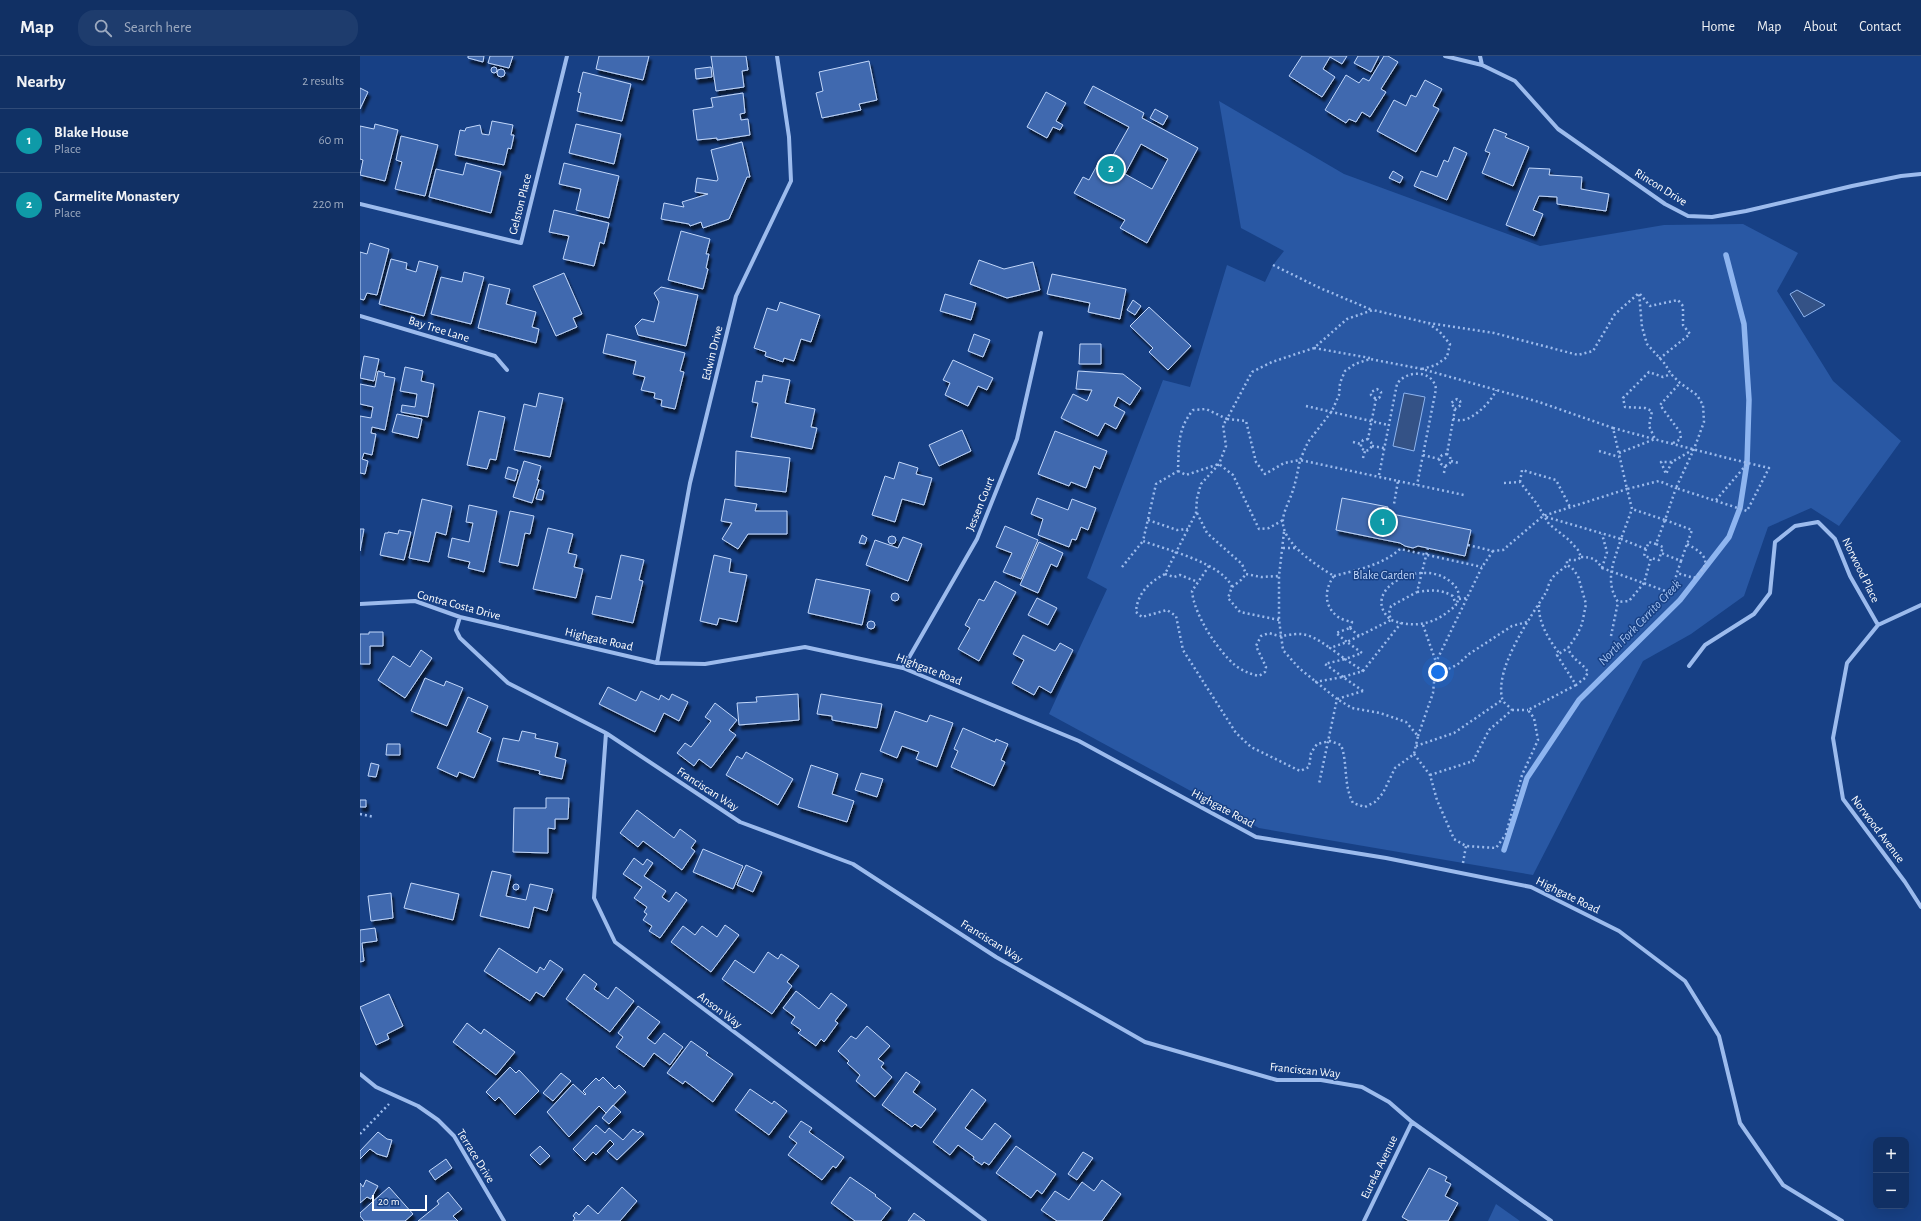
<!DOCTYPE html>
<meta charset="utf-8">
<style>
:root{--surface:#113064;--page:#1e3c6d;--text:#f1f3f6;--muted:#9ca9bf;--line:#304b78;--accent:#8abfa5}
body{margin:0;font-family:"Alegreya Sans",sans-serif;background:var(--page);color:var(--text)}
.controls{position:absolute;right:12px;bottom:12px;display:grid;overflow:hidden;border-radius:8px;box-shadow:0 4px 16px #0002}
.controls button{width:36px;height:36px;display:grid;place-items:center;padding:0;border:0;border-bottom:1px solid var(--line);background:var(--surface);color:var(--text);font:20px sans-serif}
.scale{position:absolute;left:12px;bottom:10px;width:55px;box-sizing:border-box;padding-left:4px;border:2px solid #fff;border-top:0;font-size:11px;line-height:14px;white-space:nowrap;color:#fff;-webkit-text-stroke:3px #174085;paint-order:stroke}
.you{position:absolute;left:1078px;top:616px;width:14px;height:14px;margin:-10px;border:3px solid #fff;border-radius:50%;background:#1a73e8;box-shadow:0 0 0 6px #1a73e833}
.badge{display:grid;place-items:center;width:26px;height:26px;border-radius:50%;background:var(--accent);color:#fff;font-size:13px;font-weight:700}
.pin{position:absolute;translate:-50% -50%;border:2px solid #fff;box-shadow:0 1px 4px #0006}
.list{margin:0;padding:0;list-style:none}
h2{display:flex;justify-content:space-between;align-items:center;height:52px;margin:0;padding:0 16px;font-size:17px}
h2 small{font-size:13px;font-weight:400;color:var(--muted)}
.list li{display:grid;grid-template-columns:26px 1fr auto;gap:12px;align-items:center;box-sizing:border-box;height:64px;padding:0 16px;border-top:1px solid var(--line)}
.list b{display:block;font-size:15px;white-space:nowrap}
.list p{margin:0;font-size:13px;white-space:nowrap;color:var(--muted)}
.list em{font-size:13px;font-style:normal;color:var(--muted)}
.icon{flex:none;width:22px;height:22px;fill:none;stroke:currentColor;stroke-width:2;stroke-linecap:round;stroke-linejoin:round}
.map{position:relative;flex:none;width:1561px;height:1165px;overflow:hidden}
header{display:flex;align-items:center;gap:24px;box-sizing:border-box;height:56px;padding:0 20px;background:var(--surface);border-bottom:1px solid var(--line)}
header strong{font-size:19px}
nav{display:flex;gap:22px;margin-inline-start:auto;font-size:14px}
.search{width:280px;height:36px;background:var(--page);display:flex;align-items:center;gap:10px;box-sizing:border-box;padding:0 14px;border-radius:16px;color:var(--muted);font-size:15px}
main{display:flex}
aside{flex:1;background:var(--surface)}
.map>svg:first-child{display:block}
.green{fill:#2958a4}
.water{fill:#345286;stroke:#8eb5f0}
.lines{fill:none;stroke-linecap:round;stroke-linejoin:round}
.stream{stroke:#8eb5f0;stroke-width:5.5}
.building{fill:#3f69af;stroke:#c2d7fa;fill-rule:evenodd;filter:url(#shadow)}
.path{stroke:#9cbbed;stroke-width:2.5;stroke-dasharray:2 3;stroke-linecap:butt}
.minor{stroke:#9cbbed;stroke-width:4}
.labels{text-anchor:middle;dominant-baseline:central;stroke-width:3;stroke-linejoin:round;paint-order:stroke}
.street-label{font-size:12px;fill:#fff;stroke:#174085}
.park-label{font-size:12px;fill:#c2d7fa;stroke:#174085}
.water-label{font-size:13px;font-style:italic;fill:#a8c6f5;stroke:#174085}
</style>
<header>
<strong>Map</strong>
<div class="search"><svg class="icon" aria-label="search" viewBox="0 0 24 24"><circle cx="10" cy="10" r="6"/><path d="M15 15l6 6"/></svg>Search here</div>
<nav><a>Home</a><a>Map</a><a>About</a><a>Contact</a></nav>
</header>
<main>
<aside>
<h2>Nearby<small>2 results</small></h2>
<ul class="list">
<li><span class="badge" style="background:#0f9aa8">1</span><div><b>Blake House</b><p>Place</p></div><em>60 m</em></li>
<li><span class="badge" style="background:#0f9aa8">2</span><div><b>Carmelite Monastery</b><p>Place</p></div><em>220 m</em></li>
</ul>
</aside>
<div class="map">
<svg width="1561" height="1165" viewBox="0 0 1561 1165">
<defs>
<filter id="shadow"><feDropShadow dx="2.5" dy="4.5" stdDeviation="1" flood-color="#0009"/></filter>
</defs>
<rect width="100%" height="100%" fill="#174085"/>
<path class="green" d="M859,45L984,118L1180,190L1304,169L1383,168L1438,197L1417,235L1473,325L1541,385L1479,470L1451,452L1408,471L1384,540L1331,578L1283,605L1173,819L899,772L689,658L747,533L727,522L803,324L830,331L867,209L905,226L913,209L924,195L881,172Z
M1136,1148L1160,1165H1128Z"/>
<path class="water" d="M1437,234L1465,249L1444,261L1430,238Z
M1044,337L1065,341L1054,395L1033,390Z"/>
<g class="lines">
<path class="stream" d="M1144,794L1167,722L1219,644L1320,544L1369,481L1380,452L1387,407L1389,344L1384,268L1366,199"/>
</g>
<path class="building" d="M108,0H124L123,6L108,2Z
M130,0H153L149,12L128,7Z
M239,0H289L283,24L236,13Z
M351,0H386L388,14L382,15L384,31L356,35Z
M942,0H987L982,8L970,1L963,13L975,21L962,41L929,20Z
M998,0H1019L1011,16L994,7Z
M1024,0H1028L1038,6L1021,33L1026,36L1010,61L1002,56L996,66L989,63L986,67L965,54L986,19L999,27L1003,22L1009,25Z
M509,5L517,44L499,48L501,54L462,62L456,37L463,35L459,16Z
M351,11L352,21L336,23L335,13Z
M131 14a3 3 0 1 1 6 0a3 3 0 1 1-6 0Z
M137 17a4 4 0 1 1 8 0a4 4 0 1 1-8 0Z
M223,16L271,28L262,65L217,55L221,37L218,36Z
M1065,24L1082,33L1073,50L1079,53L1056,96L1017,75L1034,44L1046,50L1051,39L1056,41Z
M733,30L784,57L782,62L838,92L787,187L760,172L765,164L714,137L723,121L729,124L740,104L748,108L769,71L724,47ZM781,88L808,103L792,133L765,118Z
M0,32L8,36L0,53Z
M686,36L706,47L696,65L703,69L700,74L693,71L687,82L667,71Z
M383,37L385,57L380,58L381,64L388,63L390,79L357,84V82L337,84L333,54L353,51L351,42Z
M795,53L808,60L803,69L790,62Z
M132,65L153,69L151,79H154L151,93L148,92L144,109L95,99L100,74L105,75L106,72L120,69L122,78L129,79Z
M15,68L38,74L25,125L0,119L3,104L0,103V70L14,73Z
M216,68L261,78L254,108L209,97Z
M1134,73L1147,78L1145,81L1169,91L1153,130L1122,117L1130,97L1125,95Z
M41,80L78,89L65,140L35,133L42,106L36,104Z
M382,86L390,121H387L369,163L343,172L341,166L330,170L329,168L301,163L304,147L324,151L322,146L348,138L335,136L337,122L357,125L358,123L351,94Z
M1094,91L1107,97L1087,144L1054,130L1061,115L1077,121L1084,104L1088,106Z
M106,107L141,116L131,157L69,141L76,113L103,119Z
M204,107L259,120L249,162L216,154L221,133L199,128Z
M1169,112L1190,113L1189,119L1222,121L1221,133L1249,138L1246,155L1197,148V141L1179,140L1173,154L1183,158L1174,180L1146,169Z
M1033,115L1043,121L1040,127L1029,122Z
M194,154L249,167L244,188L240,186L234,210L203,203L209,180L189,176Z
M321,175L350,183L346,198H349L346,212L348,213L343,233L308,224Z
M10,187L29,193L17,239L7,237L4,244L0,243V196L7,198Z
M31,203L47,207L46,213L56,216L59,205L78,210L64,260L19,248Z
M619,204L644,213L673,206L680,234L647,242L610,228Z
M104,216L124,221L111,268L71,258L81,221L102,226Z
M204,217L222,258L213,262L217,271L196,280L173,230Z
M692,218L766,233L760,263L728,256L730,247L687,238Z
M129,228L150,233L146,248L176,256L172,271L179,273L176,287L118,272Z
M301,231L338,239L326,290L278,279L275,270L282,263L294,266L299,246L294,237Z
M585,238L616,247L611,264L580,255Z
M773,244L781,250L775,259L767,254Z
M420,246L460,259L451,286L441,283L434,305L424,302L423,306L405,300L406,296L394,292L407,252L417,255Z
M789,251L831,290L808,314L789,296L793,292L770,270Z
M247,278L325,297L320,315L324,316L315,353L301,350L302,344L294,342L295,337L281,334L285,321L273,318L276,305L243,297Z
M614,278L630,284L623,301L608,295Z
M720,288H741V308H719Z
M4,300L19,303L14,325L0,322Z
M593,304L633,322L627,334L618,330L608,350L585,339L590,327L583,324Z
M45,311L63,315L61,325L74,328L68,361L41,356L42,349L55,351L57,338L40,335Z
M18,315L25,317L24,320L35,322L25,374L12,371L11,377L16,378L12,399L4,397L2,403L8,405L5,418L0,417V360L11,362L13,351L0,348V328L15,331Z
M718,315L763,318L781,332L770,349L758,341L754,350L765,356L756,373L745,367L738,380L701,362L713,338L727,345L732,334L716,333Z
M403,319L430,324L425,347L455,353L451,371L457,372L452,393L391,381L398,347L392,346L396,325L402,326Z
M179,337L203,342L190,401L154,394L164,348L176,351Z
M119,355L145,361L136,404L130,403L127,413L107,409Z
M37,358L62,363L58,382L32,376Z
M602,374L611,395L579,410L569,389Z
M695,375L747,395L740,413L734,410L726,432L711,426L709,430L678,418Z
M376,395L430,402L426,436L375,430Z
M164,405L181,410L177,424H179L172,447L153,441Z
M539,406L558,412L556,418L572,422L564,449L542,443L535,466L512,459L525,420L534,423Z
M148,411L158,414L155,425L145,422Z
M179,433L184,435L182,444L176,443Z
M677,442L708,454L712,443L736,452L728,474L721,471L716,484L712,483L709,491L678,479L683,463L671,458Z
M982,442L1028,451L1027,457L1111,474L1105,500L1058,490L1053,492L1045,490L1040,487L976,474Z
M62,443L92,450L86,479L76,476L69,506L49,502Z
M365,443L397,448L395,455H427V478H388L378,493L362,483L372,467L361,465Z
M109,449L137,455L124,516L108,512L110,506L88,501L92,482L109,486L113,467L106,466Z
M150,455L174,460L170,478L165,477L158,510L139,506Z
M645,470L678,484L661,523L643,516L652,497L636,491Z
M188,472L213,478L208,497L217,499L214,511L223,513L216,542L173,533Z
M0,473H4L0,495Z
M39,474L51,476L44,504L20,499L25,477H28V476L38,478Z
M502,479L507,482L505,488L499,487Z
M528 484a4 4 0 1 1 8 0a4 4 0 1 1-8 0Z
M543,481L562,488L548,525L506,509L515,484L538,492Z
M679,486L703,497L697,511L691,508L678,537L660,529Z
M261,499L284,504L279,524L283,525L273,567L232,558L236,540L251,543Z
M354,499L371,503L369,516L387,519L377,566L359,562L357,569L340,565Z
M456,523L510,534L502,569L448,557Z
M635,525L656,536L619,605L598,593L610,572L605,569L619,543L624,545Z
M531 541a4 4 0 1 1 8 0a4 4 0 1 1-8 0Z
M677,542L697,552L688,569L668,559Z
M507 569a4 4 0 1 1 8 0a4 4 0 1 1-8 0Z
M9,576H23V590H10V608H0V578H9Z
M663,579L695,595L700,587L713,594L691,637L679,630L674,639L652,627L664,604L653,598Z
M61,594L72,602L45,642L18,624L33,600L50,611Z
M65,622L84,630L86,625L103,632L87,670L51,655Z
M248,631L276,645L281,635L299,644L301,639L309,644L312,638L328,646L319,665L304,657L295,676L239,648Z
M438,638L439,664L379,669L377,647L397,646L396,641Z
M461,638L522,648L517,672L472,664V660L457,658Z
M108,641L128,650L117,676L131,682L114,722L99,716L97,721L77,712Z
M355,647L377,664L369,674L376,679L351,712L339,703L334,710L317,697L325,687L331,691L351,665L345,661Z
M535,655L567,666L570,659L593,667L577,711L556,703L559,696L542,690L537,702L520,695Z
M603,672L635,686L636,683L648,688L641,704L645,706L634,730L591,711L598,695L594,693Z
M162,675L176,678L175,682L198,687L195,701L206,704L202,723L179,718L180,715L137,705L143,682L159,685Z
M27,688H40V699H26Z
M386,696L433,723L418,749L366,719L377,700L382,703Z
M11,707L19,709L16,721L8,720Z
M451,709L478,718L472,738L494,745L487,766L438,751Z
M501,717L523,723L517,741L495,734Z
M186,742H209L208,763H195V773L188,772V797L153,796L154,752H186Z
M0,744H6V751H0Z
M277,754L314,782L320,773L336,785L331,792L335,795L322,814L283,785L278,791L260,777Z
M343,793L383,810L373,833L333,816Z
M274,802L283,809L287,803L293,807L284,820L306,835L302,841L309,846L316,836L327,844L300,882L289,875L292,870L283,864L287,858L284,856L287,851L274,842L282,831L263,818Z
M386,809L402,816L393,836L377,829Z
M132,815L151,819L146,840L166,844L170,828L193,833L187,855L174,851L169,872L120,860Z
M51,827L99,838L93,864L44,852Z
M153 831a3 3 0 1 1 6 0a3 3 0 1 1-6 0Z
M31,837L33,862L11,865L8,840Z
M365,869L379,879L351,916L311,886L323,870L335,879L342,870L357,881Z
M15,872L17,885L2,887L4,905L0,906V874Z
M139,892L177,917L180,911L184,914L190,904L203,913L184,941L176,936L170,945L124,915Z
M408,896L418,903L421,898L439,910L427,926L432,930L412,958L362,923L375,904L394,917Z
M224,918L237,928L234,933L248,943L256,931L274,945L250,976L206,943Z
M436,935L459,953L471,937L487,949L475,965L478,967L464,986L461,983L456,990L438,977L441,974L431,967L435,961L423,952Z
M29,938L43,970L27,978L29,983L16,989L0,951Z
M278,950L300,966L287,982L295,988L304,977L323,991L310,1009L294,997L284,1011L256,991L263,981L258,977Z
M107,967L121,978L124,973L155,996L136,1019L93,986Z
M507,970L530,990L518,1003L524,1007L521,1011L532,1021L515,1041L496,1025L500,1019L487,1007L489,1005L478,995L491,980L496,983Z
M331,985L348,997L346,999L373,1018L353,1046L325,1025L323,1028L307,1017Z
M150,1011L156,1017L159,1014L179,1035L155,1059L139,1041L135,1045L126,1036Z
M546,1016L560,1026L553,1036L576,1053L561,1072L555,1068L552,1071L522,1049Z
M201,1017L211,1025L193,1045L183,1037Z
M243,1021L255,1033L259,1029L266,1036L246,1057L239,1050L209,1081L187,1056L213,1028L225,1039L226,1038L223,1035L236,1022L239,1025Z
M390,1033L412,1048L414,1045L427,1055L409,1079L375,1054Z
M612,1033L626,1044L605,1072L622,1084L635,1067L651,1080L629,1109L624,1106L622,1109L613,1103L614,1101L598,1089L590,1099L573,1086Z
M253,1049L261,1056L249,1068L242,1062Z
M441,1065L452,1072L449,1076L484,1101L476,1112L473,1110L462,1124L428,1099L437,1087L429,1081Z
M236,1069L245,1077L249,1072L263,1084L273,1073L278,1077L280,1075L284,1078L257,1104L247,1095L254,1088L250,1084L236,1099L233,1096L225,1105L213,1093Z
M18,1076L27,1083L32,1084L27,1101L17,1098L10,1093L0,1103V1095Z
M180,1090L190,1100L180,1109L170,1099Z
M656,1090L696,1118L682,1138L677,1134L671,1142L636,1117Z
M723,1096L733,1102L717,1124L708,1118Z
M86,1103L92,1112L75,1124L69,1115Z
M1069,1112L1087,1121L1085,1125L1091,1128L1085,1140L1098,1147L1088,1165H1049L1042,1161Z
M490,1121L516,1139L515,1140L531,1152L521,1165H495L471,1147Z
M6,1124L18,1130L11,1143L7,1141L0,1147V1127L3,1131Z
M742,1124L761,1138L742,1165H697L681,1154L695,1135L709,1144L722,1126L734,1135Z
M29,1131L53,1158L45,1165H4L0,1160V1157Z
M262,1131L277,1145L260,1165H213L215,1162L213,1160L216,1156L219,1159L228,1149L238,1158Z
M88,1136L102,1153L93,1160L98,1165H58L79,1148L77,1145Z
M554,1157L565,1165H548Z"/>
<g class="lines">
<path class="path" d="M913,209L960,232L1012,254
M1280,238L1290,250L1318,244L1323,250V269L1330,278L1299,303
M954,292L1010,302
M1062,313L1076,309L1087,301L1090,288L1079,275L1069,268
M946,350L1028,369
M1093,363C1095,363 1099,365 1102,364C1113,364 1133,344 1136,334
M1253,372C1305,386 1357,400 1409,412L1387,455L1316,432L1334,393L1344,366L1343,349L1337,339L1320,327L1311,318L1305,308L1287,288L1282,271L1279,237
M1008,383L1003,384L1001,388V392L1005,395L1009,394L1012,390L1011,386L1008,383L1016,343L1019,342L1021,339V336L1017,333L1011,336V339L1016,343
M993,386L1001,388
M1313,387L1321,383L1320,376L1300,349L1320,327
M1012,390L1024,392
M1239,395L1259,401
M1259,397L1295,383L1289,370L1292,355L1285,352L1265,351L1263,342L1289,316L1303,321L1311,318
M1087,398L1082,399L1079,403L1081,408L1085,410C1091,408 1091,406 1090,400L1087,398L1095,353L1091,347L1097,343L1100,345L1101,349L1095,353
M1063,399L1079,403
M1003,402L1005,395
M1091,405L1099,407
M1312,406L1306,418L1301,406H1312L1334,393
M818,415L826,419L859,408L873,419L899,473L909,472L923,464
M1084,417L1085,410
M1019,419L1037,328C1046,314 1073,313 1076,333L1057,429
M1038,425L1104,439
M1160,426L1162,414L1196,424L1210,451
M1144,427L1160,426L1177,448L1189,468L1209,484L1218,494L1221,501L1217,504H1207V509L1212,512L1218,520L1226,548L1222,568L1217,579L1208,592L1197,599L1216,629L1225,622L1228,616C1222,606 1212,604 1208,592
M1356,444L1387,408
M837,457L847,477L882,508L886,518L901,521L919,520
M788,464L817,474L828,473
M1305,464L1332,474L1321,505L1301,497L1303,491L1296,488Z
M924,476L919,520V564L923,594L939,612L977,643L959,728
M1296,488L1289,486L1286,493L1261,483C1254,506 1244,524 1258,546L1269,545L1284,527L1291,502L1299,504L1301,497
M1108,489L1133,495L1143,494L1183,460L1267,433L1272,453L1261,483L1183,460
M923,492H936
M1286,493L1284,500L1291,502
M1221,501C1232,501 1236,503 1242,512L1311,537L1317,517
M1321,505L1317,517L1334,522C1353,507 1346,498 1327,488
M849,510L832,535C834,559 858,595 876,610C883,615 890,618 899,620L905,616L906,611L896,590L901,580L909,577C923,582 922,579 936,578C949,577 960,585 970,592
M762,511L783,485
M1242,512L1247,496L1242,478
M805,518L814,521L820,519L838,526
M974,520C996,514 1023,509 1040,493L1122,511
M872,531L881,524L886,518
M1057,536C1071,534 1080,533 1093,540L1096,549C1076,568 1056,573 1031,564L1029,557L1031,550L1057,536L1068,492
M1099,543L1107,542L1122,511L1133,495
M1179,549C1178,566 1189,584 1199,597
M919,564L880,556L868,542L872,531C862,507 807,494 783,485L796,428L818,415C819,390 817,374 833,354L846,353L867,363L892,316L912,306L954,292L987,263L1013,254L1068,267L1134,277L1218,299L1233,295L1255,258L1279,237
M1063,569L1076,606
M990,572L992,566C987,565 980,563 977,560C963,549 965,532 974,520C957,510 920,486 923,463C924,454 930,444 933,434C936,425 938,414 940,404L1038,425L1034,448
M990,572L999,580
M1251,580L1258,546
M1003,615L1041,567
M1075,619L1097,609L1109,598L1152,570L1167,566
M983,621L965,608L985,603L970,592L987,586L976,577L990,572
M955,626L983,621
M1003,635L977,643L992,652L1020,657L1046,666L1058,680L1054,698L1035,712L1023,737L1015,746L1005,751L993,747C983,728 988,707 981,689L970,685L957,688L951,697L949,711L940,715L891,691L876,677L823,594L816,560L807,554L782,561L776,556C777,538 789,526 805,518L836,457L837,442L841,428L859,408L866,390L863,369L867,363L886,365L896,406L905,418L924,407L940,404L948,386L972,355L979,339L980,327L985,315L995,308L1010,303L1062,313L1179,346L1253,372L1267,433L1299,425L1316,432L1305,464L1272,453
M1003,635L983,621L1003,615L985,603L1002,597L987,586L1031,564C997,535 1062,499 1092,527C1100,534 1100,541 1096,549
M1152,654H1168
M1058,680L1073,637L1076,606L1107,542
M1056,690L1094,677L1142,644
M1054,698L1070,719L1077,744L1094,783L1106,790L1136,792L1146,778L1162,719L1178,684L1174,662L1168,654L1216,629
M1070,719L1113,705L1129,674L1152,654C1149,650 1143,647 1142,642C1135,612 1170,562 1185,538C1188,534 1188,528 1191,524C1194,518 1202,514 1207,509
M0,758L14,761
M1103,807L1106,790
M0,1078L29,1048"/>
<path class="minor" d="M1085,0L1122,9L1155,25L1198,73L1305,148L1328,160L1352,161L1386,155L1492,130L1541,120L1561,118
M1120,0L1122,9
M0,148L161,187L207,0
M0,260L135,300L147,314
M0,548L55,545L100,561L297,607L345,608L445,591L543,612L719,685L896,781L1026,802L1171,831L1259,875L1325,925L1359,980L1380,1067L1423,1129L1482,1165
M1561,549L1518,569L1487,607L1473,682L1483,743L1545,826L1561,851
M100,561L96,574L100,582L148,627L246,677L380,766L493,808L636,901L785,986L917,1024H961L1002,1031L1029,1046L1052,1066L1191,1165
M297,607L330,427L376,240L431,125L429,81L417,0
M1329,610L1345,589L1394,558L1410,537L1415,486L1435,470L1458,466L1475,483L1490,520L1518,569
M543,612L617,483L657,383L681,277
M246,677L234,842L255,886L625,1165
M0,1018L16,1031L58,1050L78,1064L94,1080L144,1165
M1004,1165L1052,1066"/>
</g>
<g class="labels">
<g class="street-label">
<text transform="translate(1301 131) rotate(32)">Rincon Drive</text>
<text transform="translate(160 148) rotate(-76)">Gelston Place</text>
<text transform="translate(79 273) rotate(17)">Bay Tree Lane</text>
<text transform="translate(352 297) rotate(-76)">Edwin Drive</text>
<text transform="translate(620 448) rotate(-68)">Jessen Court</text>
<text transform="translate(1501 514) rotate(64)">Norwood Place</text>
<text transform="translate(99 549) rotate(15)">Contra Costa Drive</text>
<text transform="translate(239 583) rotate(13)">Highgate Road</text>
<text transform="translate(569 613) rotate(21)">Highgate Road</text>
<text transform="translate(348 733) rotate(33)">Franciscan Way</text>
<text transform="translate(863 752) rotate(28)">Highgate Road</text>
<text transform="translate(1518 773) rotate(53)">Norwood Avenue</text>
<text transform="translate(1208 839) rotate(26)">Highgate Road</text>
<text transform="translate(632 885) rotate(32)">Franciscan Way</text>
<text transform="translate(360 954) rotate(37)">Anson Way</text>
<text transform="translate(945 1014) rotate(6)">Franciscan Way</text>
<text transform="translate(116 1100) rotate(58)">Terrace Drive</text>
<text transform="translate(1019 1111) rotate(-64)">Eureka Avenue</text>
</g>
<g class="park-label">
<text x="1024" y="519">Blake Garden</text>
</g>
<g class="water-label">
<text transform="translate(1280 567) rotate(-46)">North Fork Cerrito Creek</text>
</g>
</g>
</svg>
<div class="controls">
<button>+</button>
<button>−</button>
</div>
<div class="scale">20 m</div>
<div class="you"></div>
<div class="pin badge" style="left:1023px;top:466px;background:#0f9aa8">1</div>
<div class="pin badge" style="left:751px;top:113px;background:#0f9aa8">2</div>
</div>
</main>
